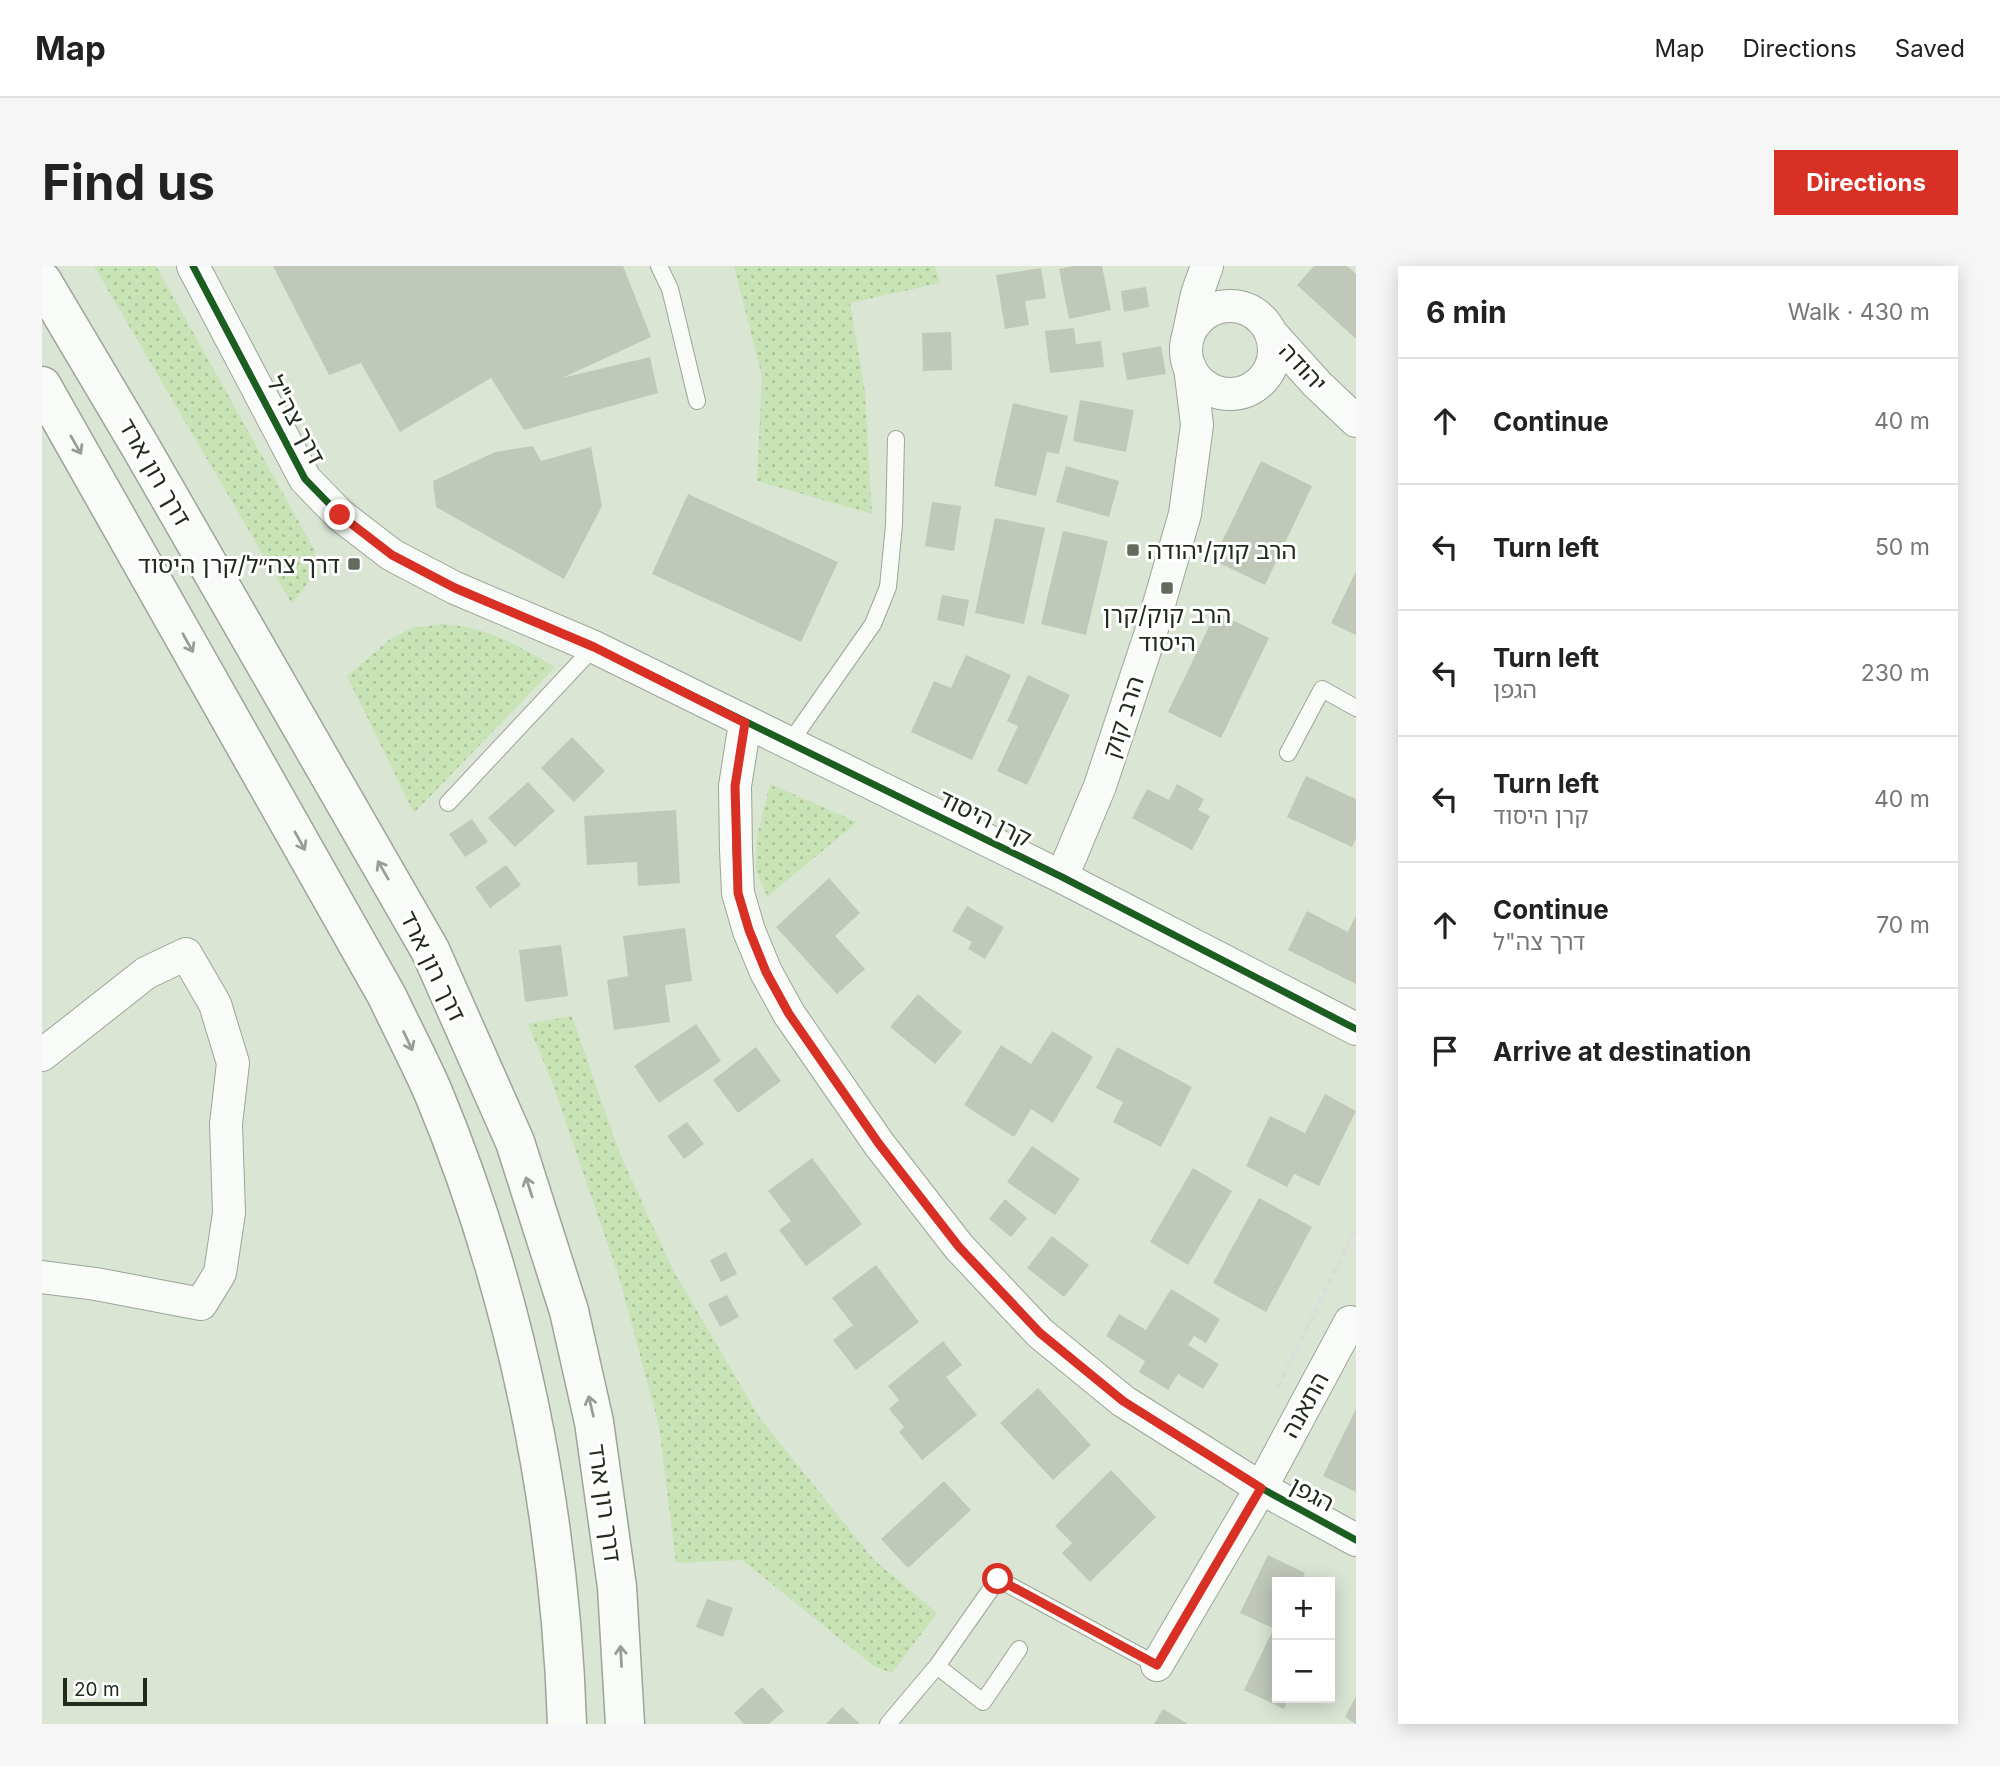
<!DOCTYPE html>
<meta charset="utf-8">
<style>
:root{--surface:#fff;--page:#f6f6f6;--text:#222;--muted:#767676;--line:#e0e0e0;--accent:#d93025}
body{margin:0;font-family:Inter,"Noto Sans Hebrew",sans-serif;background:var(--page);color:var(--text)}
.controls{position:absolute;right:21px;bottom:21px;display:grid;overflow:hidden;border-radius:0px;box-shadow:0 4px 18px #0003}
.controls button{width:63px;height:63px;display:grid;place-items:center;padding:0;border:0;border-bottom:2px solid var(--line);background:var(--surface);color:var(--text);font:35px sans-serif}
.scale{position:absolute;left:21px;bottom:18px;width:84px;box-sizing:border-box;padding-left:7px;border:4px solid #232a1e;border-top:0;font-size:19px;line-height:24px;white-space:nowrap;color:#232a1e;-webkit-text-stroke:5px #fff;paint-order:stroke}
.stop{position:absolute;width:21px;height:21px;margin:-16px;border:5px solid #d93025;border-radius:50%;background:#fff}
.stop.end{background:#d93025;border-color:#fff;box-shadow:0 2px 7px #0008}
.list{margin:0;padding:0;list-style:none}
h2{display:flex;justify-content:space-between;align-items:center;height:91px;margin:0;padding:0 28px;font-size:30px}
h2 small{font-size:23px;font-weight:400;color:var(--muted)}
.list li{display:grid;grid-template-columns:46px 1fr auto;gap:21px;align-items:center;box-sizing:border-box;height:126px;padding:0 28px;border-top:2px solid var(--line)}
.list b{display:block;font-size:26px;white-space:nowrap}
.list p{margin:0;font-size:23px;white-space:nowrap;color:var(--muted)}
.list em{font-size:23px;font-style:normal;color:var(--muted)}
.icon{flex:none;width:38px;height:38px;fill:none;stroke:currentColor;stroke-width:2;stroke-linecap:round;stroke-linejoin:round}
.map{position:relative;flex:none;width:1314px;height:1458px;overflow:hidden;border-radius:0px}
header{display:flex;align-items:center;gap:42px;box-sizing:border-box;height:98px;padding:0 35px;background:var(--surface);border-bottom:2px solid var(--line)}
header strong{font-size:33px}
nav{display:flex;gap:38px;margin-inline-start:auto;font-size:24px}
.intro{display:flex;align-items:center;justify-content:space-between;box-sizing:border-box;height:168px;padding:0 42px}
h1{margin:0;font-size:49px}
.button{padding:18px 32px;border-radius:0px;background:var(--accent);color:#fff;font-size:24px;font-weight:700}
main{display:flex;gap:42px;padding:0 42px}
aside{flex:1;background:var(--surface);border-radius:0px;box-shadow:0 4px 18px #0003}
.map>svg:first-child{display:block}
.grass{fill:url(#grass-dots)}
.building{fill:#c0c8ba}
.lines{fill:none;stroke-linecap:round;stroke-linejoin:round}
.service-casing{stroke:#9ca598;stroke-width:18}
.minor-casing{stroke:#9ca598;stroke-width:34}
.secondary-casing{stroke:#9ca598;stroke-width:41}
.path{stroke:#daddd8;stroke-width:4.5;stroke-dasharray:7 3.5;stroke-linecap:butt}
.service{stroke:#f9fbf9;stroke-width:16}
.minor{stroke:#f9fbf9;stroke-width:32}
.secondary{stroke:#f9fbf9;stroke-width:38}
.cycleway-casing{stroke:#fff;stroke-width:11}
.cycleway{stroke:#1b5e20;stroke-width:7}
.oneway{stroke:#999d96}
.route{stroke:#d93025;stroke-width:9}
.poi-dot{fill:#636b5e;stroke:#fff;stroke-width:2.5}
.labels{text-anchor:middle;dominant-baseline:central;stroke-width:6;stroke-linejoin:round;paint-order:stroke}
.street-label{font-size:24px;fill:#232a1e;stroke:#fff}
.poi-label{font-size:24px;fill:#232a1e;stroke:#fff;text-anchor:start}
</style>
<header>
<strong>Map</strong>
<nav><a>Map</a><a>Directions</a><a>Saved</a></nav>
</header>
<div class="intro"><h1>Find us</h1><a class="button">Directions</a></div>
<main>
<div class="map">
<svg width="1314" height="1458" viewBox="0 0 1314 1458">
<defs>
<pattern id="grass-dots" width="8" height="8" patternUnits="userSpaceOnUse" patternTransform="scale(1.75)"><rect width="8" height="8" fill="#c8e3b5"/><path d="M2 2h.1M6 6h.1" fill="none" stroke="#acc39b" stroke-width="1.8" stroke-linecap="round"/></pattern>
</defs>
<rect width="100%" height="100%" fill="#dae5d4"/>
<path class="grass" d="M52,0H114L273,285L272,309L250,338Z
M692,0H893L898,17L808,37L823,126L830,248L715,215L720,110Z
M401,358C446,361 475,379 513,401L372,547L305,410L347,374L370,362Z
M728,518L815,556L725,631L714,603L715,570Z
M530,750L577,886L631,1004L717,1151L832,1294L895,1347L850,1407L833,1401L700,1294L634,1297L617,1160L577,1011L510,816L486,758Z"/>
<path class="building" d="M231,0H581L609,71L520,112L608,91L616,127L482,164L449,112L358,166L319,97L287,109Z
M1032,0H1060L1069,44L1027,53L1017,3Z
M1272,0H1305L1314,8V73L1255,19Z
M999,2L1004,32L983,35L987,59L963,63L954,9Z
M1104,21L1107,41L1082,46L1079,25Z
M1032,62L1034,78L1059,75L1062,101L1008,107L1003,65Z
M909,66L910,104L881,105L880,67Z
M1119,80L1124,108L1085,114L1080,87Z
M1038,134L1092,144L1084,186L1031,175Z
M971,137L1026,150L1017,188L1005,186L994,230L952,220Z
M491,180L499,195L549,181L560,240L522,313L394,241L391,215L453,186Z
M1219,195L1270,220L1223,319L1171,294Z
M1024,200L1077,215L1067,251L1014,236Z
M646,228L796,296L759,376L610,308Z
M890,236L919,240L912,285L883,280Z
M953,252L1003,262L982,358L933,347Z
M1021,265L1066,275L1044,369L999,358Z
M1314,305V369L1289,357Z
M900,329L927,334L922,360L895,354Z
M1174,346L1227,372L1179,472L1126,446Z
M924,389L969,409L930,494L869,466L892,415L909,422Z
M986,409L1028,429L985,519L955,505L976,460L965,455Z
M530,471L563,505L532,536L499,502Z
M1264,510L1314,533V572L1310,581L1245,551Z
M486,516L513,545L473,581L446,552Z
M1135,518L1162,533L1156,544L1168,550L1150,584L1090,552L1105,523L1127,534Z
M634,544L638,617L596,620L595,596L545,599L542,550Z
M430,553L446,576L423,591L407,568Z
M464,599L479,619L448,642L433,621Z
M787,612L818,647L793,670L823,703L795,728L734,661Z
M925,640L962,661L943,693L926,683L930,676L910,665Z
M1265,645L1306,666L1314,649V718L1246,684Z
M643,662L650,715L623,719L628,756L572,764L565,714L586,710L581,670Z
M519,679L526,730L483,736L477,684Z
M876,728L920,766L893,798L848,761Z
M654,758L679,795L617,837L592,800Z
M1010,765L1051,791L1011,857L989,843L972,871L922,839L959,779L989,798Z
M714,781L739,815L696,847L671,814Z
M1075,781L1150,821L1119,881L1071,856L1081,836L1054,822Z
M1283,828L1314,845L1277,920L1252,908L1245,921L1204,900L1228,850L1263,867Z
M645,856L662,878L642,893L625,870Z
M990,880L1038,913L1013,949L965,916Z
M770,892L820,958L764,1000L737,964L749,955L726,925Z
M1151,902L1190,925L1146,999L1108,976Z
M1217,932L1270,961L1224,1046L1171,1017Z
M963,933L985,952L969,971L947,953Z
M1010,970L1047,999L1022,1031L985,1002Z
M684,986L695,1008L679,1016L668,994Z
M834,999L877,1056L814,1104L791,1074L811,1059L790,1032Z
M1129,1023L1178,1053L1164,1077L1152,1070L1146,1079L1177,1098L1161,1123L1136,1108L1126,1124L1097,1106L1103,1095L1064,1070L1077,1048L1104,1064Z
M685,1029L697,1051L678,1061L666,1038Z
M901,1075L920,1099L904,1111L935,1149L880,1194L857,1166L862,1161L847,1143L857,1134L846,1120Z
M996,1122L1049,1179L1011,1214L958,1157Z
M1314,1143V1226L1281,1210Z
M1069,1204L1114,1251L1048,1316L1020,1287L1030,1277L1013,1260Z
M902,1215L929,1244L866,1302L839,1273Z
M1226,1289L1263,1307L1258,1316H1235V1364L1198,1347Z
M665,1333L691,1342L681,1371L654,1361Z
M1231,1364L1235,1366V1432H1247L1242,1443L1202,1424Z
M720,1421L742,1445L727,1458H702L692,1447Z
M1314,1430V1458L1303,1451Z
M800,1441L818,1458H784Z
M1121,1443L1146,1458H1112Z"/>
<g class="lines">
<g class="service-casing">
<path id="service" d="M617,0L628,23L655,135
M747,478L831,358L846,321L852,259L854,173
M1246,487L1280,423L1314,442
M406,537L552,381
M977,1383L941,1436L895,1400L956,1313L1115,1399
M846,1458L895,1400"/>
</g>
<g class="minor-casing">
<path id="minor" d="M151,0L263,213L298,249L350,289L413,322L552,381L1020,611L1314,763
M1144 84a44 44 0 1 1 88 0a44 44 0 1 1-88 0Z
M1147,66L1155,28L1165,0
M1229,67L1275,118L1314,155
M703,457L693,520L694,584L696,627L707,665L724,706L747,748L837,878L917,981L998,1067L1081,1135L1219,1222L1314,1274
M1020,611L1058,520L1109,366L1143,248L1155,159L1148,101
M0,789L104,707L144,688L173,738L191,797L184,858L187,947L178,1007L159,1038L54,1018L0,1011
M1115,1399L1219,1222L1308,1056"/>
</g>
<g class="secondary-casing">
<path id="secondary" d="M0,15L98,180L388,684L473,876L527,1045L552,1156L575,1321L583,1458
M0,120L345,730C360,762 377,794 391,826C474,1025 518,1243 525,1458"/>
</g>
<path class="path" d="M1236,1122L1314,962"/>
<use href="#service" class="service"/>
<use href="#minor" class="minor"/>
<use href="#secondary" class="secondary"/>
<g class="cycleway-casing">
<path id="cycleway" d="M151,0L263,213L298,249L350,289L413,322L552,381L1020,611L1314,763
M703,457L693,520L694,584L696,627L707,665L724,706L747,748L837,878L917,981L998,1067L1081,1135L1219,1222L1314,1274"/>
</g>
<use href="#cycleway" class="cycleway"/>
</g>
<defs><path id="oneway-shaft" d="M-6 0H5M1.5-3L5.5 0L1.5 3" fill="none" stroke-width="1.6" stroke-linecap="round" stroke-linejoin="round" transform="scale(1.75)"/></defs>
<g class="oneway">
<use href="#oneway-shaft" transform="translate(34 179) rotate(60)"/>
<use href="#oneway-shaft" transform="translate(146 377) rotate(61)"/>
<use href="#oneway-shaft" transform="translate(258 575) rotate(61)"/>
<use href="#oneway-shaft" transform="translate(341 604) rotate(-120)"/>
<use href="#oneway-shaft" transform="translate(366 775) rotate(65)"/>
<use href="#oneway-shaft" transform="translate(487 921) rotate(-108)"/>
<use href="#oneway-shaft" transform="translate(549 1140) rotate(-103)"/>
<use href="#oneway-shaft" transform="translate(579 1390) rotate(-93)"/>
</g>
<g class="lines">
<path class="route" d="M298,249L350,289L413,322L552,381L703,457L693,520L696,627L707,664L724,706L747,748L837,878L917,981L998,1067L1081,1135L1219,1222L1115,1399L956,1313"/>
</g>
<g class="poi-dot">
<rect x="1084" y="277" width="14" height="14" rx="3.5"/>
<rect x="305" y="291" width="14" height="14" rx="3.5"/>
<rect x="1118" y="315" width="14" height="14" rx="3.5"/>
</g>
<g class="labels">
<g class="street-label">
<text transform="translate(1261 101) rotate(47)">יהודה</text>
<text transform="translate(254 154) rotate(62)">דרך צה"ל</text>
<text transform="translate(113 206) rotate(60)">דרך רון ארד</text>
<text transform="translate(1081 451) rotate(-72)">הרב קוק</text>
<text transform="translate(943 552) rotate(26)">קרן היסוד</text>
<text transform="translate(391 700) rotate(64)">דרך רון ארד</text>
<text transform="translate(1263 1139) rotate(-61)">התאנה</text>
<text transform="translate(1270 1228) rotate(28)">הגפן</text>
<text transform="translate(563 1237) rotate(82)">דרך רון ארד</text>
</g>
<g class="poi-label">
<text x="1105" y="284">הרב קוק/יהודה</text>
<text x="298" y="298" text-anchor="end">דרך צה״ל/קרן היסוד</text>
<text x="1125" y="348" text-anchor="middle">הרב קוק/קרן<tspan x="1125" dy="28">היסוד</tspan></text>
</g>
</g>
</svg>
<div class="controls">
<button>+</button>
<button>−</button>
</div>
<div class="scale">20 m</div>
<div class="stop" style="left:956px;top:1313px"></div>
<div class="stop end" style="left:298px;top:249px"></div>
</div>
<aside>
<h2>6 min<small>Walk · 430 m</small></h2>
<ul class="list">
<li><svg class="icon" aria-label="ahead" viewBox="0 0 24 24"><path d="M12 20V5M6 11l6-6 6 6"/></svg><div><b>Continue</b></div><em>40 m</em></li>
<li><svg class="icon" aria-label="left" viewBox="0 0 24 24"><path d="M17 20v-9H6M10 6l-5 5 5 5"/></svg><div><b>Turn left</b></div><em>50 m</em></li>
<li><svg class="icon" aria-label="left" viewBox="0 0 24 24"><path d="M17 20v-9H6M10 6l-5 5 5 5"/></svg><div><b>Turn left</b><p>הגפן</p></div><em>230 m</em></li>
<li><svg class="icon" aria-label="left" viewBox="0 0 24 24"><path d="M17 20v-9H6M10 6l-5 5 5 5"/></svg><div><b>Turn left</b><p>קרן היסוד</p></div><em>40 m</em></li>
<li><svg class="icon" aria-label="ahead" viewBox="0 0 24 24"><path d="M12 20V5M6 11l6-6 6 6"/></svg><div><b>Continue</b><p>דרך צה&quot;ל</p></div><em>70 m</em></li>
<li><svg class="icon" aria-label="arrive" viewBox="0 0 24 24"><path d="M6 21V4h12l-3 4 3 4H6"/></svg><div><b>Arrive at destination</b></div></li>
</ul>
</aside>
</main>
